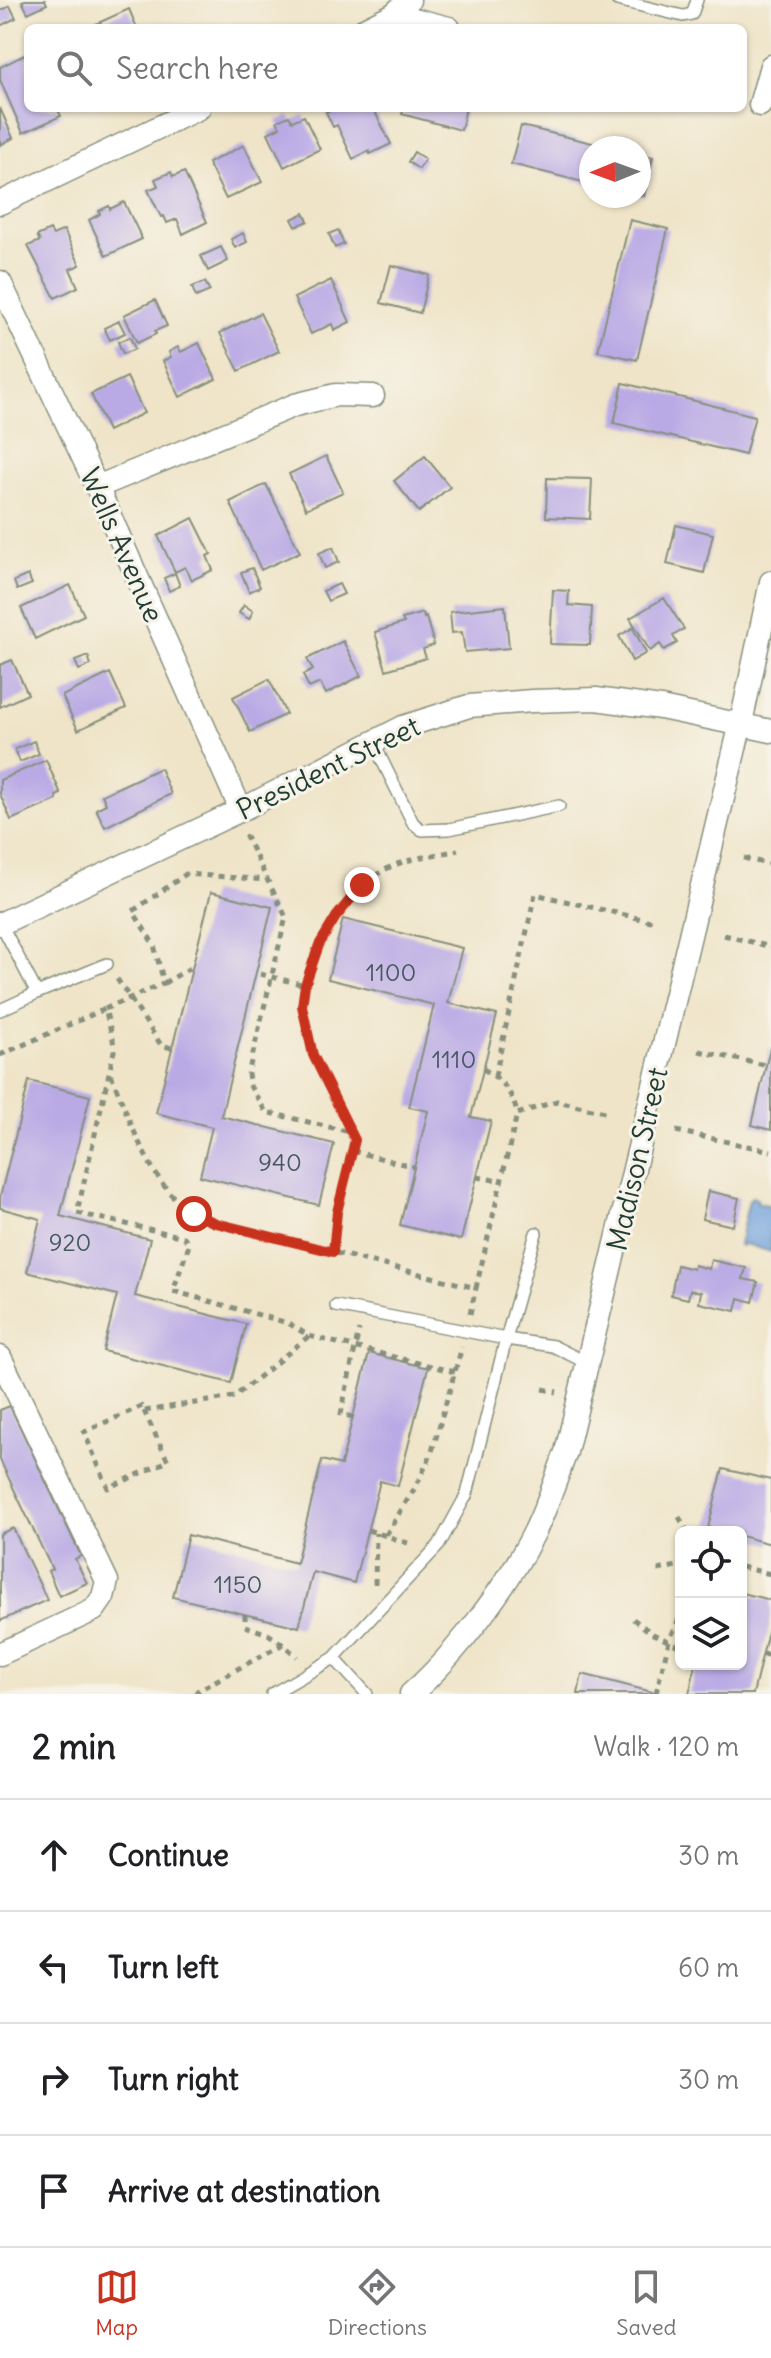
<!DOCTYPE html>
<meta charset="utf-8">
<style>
:root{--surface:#fff;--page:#f6f6f6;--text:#202124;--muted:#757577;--line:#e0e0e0;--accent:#c8321e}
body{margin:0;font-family:Delius,sans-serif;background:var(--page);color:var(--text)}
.controls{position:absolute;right:24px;bottom:24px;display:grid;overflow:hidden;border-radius:12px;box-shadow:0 2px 6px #0004}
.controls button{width:72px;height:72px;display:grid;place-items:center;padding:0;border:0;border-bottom:2px solid var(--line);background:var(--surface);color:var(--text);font:40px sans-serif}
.compass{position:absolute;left:579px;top:136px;width:72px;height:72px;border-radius:50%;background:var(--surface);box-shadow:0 2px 6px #0004;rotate:269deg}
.stop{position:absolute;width:24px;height:24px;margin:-18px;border:6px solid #c8321e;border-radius:50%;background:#fff}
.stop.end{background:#c8321e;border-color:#fff;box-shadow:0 2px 8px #0008}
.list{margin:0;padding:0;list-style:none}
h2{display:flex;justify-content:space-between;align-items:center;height:104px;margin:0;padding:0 32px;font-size:34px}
h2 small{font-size:26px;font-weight:400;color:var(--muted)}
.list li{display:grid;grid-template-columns:52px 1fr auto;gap:24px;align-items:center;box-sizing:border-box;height:112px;padding:0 32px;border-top:2px solid var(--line)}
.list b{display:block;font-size:30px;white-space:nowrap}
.list em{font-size:26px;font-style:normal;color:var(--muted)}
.icon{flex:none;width:44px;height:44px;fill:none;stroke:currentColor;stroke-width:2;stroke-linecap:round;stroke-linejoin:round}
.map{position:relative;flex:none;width:771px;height:1694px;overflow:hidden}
.search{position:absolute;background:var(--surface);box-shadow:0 2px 6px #0004;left:24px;right:24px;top:24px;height:88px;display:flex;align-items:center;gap:20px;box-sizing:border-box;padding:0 28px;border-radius:12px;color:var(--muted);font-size:30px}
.sheet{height:552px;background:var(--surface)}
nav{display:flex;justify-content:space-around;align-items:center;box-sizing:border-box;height:112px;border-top:2px solid var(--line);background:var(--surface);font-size:22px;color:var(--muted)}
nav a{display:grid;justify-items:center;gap:4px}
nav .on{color:var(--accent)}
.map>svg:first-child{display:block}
.water{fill:#71a1db;stroke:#486f88;stroke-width:2}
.building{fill:#b9aae5}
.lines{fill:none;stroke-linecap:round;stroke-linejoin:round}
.lane-casing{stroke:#87907e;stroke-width:14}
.street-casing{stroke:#87907e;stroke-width:25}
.path{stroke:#87907e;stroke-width:5;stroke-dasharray:6 6;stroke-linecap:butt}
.lane{stroke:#fff;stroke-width:11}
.street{stroke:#fff;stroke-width:22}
.route{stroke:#c8321e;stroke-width:10}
.labels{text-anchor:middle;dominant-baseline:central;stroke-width:6;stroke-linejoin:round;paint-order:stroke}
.number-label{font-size:24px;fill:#465860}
.street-label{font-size:28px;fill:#1f3d34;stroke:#f7f3e8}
</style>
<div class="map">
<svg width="771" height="1694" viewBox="0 0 771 1694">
<rect width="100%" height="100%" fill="#f7f3e8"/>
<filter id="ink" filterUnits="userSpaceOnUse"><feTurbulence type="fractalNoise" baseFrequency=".0125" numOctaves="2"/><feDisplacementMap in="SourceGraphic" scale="16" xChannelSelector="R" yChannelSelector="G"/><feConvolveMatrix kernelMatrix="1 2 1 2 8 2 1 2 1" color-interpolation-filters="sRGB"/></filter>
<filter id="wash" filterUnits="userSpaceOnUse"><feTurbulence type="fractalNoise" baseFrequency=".006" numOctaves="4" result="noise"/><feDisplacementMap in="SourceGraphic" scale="32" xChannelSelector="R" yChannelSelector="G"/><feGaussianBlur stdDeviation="1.8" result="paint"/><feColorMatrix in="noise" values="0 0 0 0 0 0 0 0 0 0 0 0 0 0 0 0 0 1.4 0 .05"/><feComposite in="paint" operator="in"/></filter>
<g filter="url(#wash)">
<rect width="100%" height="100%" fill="#efe4c8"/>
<path class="water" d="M752,1197L757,1199V1202L771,1206V1252L745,1244L740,1246L739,1244L749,1200Z"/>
<g id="blocks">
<path class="building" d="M25,0H45L47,4L28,13L22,1Z
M10,6L16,18L0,26V11Z
M129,9L137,28H88L96,24Z
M28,53V108H57L61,116L23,133L0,80V67Z
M0,108L13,138L0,145Z
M329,108H373L391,144L370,154L369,151L353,159L337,125L333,127L326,112L330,110Z
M404,108H466L461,130L402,114Z
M289,116L292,121L304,116L320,149L284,167L268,133L280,127L277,121Z
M521,126L609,147V148H591V184L511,164Z
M244,145L262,182L226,199L208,163Z
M414,152L425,159L419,169L408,162Z
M639,154L653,157L644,196L639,195Z
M171,172L173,177L184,172L207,222L183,234L177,219L167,223L164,216L161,217L148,190L158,186L155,179Z
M124,202L142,239L106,256L89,220L100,214L99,211L109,206L110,209Z
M304,213L308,221L296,227L292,219Z
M630,220L668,229L637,360L598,351Z
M50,230L53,235L64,230L80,265L70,269L78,287L55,298L28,246L40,241L37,236Z
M338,230L344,244L335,248L329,234Z
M243,233L247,242L235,248L231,239Z
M221,247L228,261L208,271L201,256Z
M391,265L429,275L420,313L381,303Z
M331,280L350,322L334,330L332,324L311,334L294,298Z
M205,282L210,291L196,297L192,287Z
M155,300L167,326L155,331L156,334L137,343L124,315Z
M260,313L279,351L239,371L220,333Z
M119,321L125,333L110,340L104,328Z
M130,337L135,349L123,354L118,342Z
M199,343L216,379L180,397L163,361L171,357L169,352L178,347L181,352Z
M127,377L144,413L108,431L91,394Z
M623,383L755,416L745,455L614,423Z
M326,456L343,492L306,509L289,474Z
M425,456L450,487L419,512L394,481Z
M547,478L592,479L590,519L546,517Z
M266,484L300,552L261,570L230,502Z
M193,518L211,554L207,556L213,570L192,580L185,567L175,572L158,536Z
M676,525L713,534L704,573L667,564Z
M333,547L339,562L325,568L319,553Z
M252,568L260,587L249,592L241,572Z
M175,573L180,586L169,591L164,578Z
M28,575L32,584L17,590L14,581Z
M339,584L344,594L328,601L323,591Z
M70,585L84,615L35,639L21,608Z
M553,590L569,591L568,605L592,607L590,645L550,644Z
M664,598L684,629L673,636L677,643L664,650L660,644L650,651L630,618Z
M244,605L253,611L249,619L239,613Z
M505,606L509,648L465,652L462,632L452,633L450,612Z
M423,613L424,618L426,617L434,645L423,649L426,658L386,670L375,632L404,623L402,619Z
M633,628L646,653L632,661L619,636Z
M343,641L361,676L326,694L320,683L309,688L303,675L313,670L307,659Z
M88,656L91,665L79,670L75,661Z
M12,660L28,694L0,707V665Z
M110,673L126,708L78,730L62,696Z
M269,679L286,714L250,732L233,697Z
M34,741L39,754L20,762L15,749Z
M46,760L61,794L56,796L57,800L11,820L0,794V780Z
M160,768L171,794L105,827L96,809L106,804L102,795Z
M211,892L272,907L221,1116L334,1144L319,1205L200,1176L212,1127L156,1113Z
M343,919L462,948L448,1003L497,1015L471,1117L491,1121L461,1240L400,1225L428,1111L409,1107L434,1005L328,979Z
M770,1048H771V1130L752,1125Z
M29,1081L90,1096L60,1216L150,1239L135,1296L246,1324L231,1383L103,1351L117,1295L27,1272L40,1219L0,1208V1197Z
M708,1191L739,1198L733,1226L702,1219Z
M711,1260L746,1268L743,1279L758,1282L753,1302L739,1298L736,1311L699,1303L701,1292L690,1290L688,1299L671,1295L677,1265L693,1269L694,1265L709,1269Z
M369,1353L428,1368L398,1486L380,1481L354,1583L313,1572L299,1627L173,1597L188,1535L296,1563L322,1460L341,1465Z
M10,1406L81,1556L75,1559L87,1583L59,1596L48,1571L52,1569L0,1460V1410Z
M723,1469L771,1480V1544L741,1536V1532H724L708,1528Z
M13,1528L47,1600L0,1621V1534Z
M741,1593L771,1600V1619L753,1694H689L696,1664H741Z
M582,1674L656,1693V1694H578Z"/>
</g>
</g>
<g filter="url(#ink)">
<use href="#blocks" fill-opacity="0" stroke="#87907e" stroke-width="2"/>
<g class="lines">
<g class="lane-casing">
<path id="lane" d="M617,0L683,16L692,14L697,0
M373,742L413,823L422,830L449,829L559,806
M1,924L37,993L107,964
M0,1010L37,993
M336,1306L506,1339L553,1346L587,1363
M272,1694L334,1658
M367,1694L334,1658L439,1545L467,1494L506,1339L536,1233"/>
</g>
<g class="street-casing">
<path id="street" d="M394,14L449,28
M366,28L394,14L409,0
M760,105L771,66
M0,203L199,108
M0,282L97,487L241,810
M97,487L295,405L336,395L373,396
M0,924L241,810L403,727L469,706L532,701L596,699L661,708L771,731
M0,1357L107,1581L103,1597L94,1610L0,1654
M411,1694C456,1654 507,1587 534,1533C547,1507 556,1479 566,1452L741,723L771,582"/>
</g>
<path class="path" d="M245,835L286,917L248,1074L250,1086L266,1112L350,1132C332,1095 304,1047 302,1006C300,962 345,893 381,872C403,858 433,856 458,850
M744,858L771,865
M724,935L771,947
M260,974L305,985
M117,979L161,1045L172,1048
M164,983L192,967
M105,1009L164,983L154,945L133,911L186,874L267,880
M699,1051L765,1065
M0,1055L105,1009L113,1039L114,1051L77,1213L184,1237L189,1245L173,1291L288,1323L309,1336L455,1372
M483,1069C502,1079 513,1093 517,1114
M111,1075C130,1119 151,1188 193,1213C200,1218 208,1220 216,1223L476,1288L517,1114L557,1101L609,1113
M495,1076L535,894L655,922
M676,1131L771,1151
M353,1151L414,1167
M477,1177L500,1181
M333,1252L337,1212L353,1151L355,1140L350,1132
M470,1314L476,1288
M543,1389L557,1392
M144,1411L168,1461L108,1488L84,1432L142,1406L144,1411L234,1397L309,1336
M353,1417L341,1414L359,1330
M679,1517L688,1532
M368,1530L411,1544
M386,1535L416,1486L431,1455L462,1347
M741,1567L771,1574
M658,1570L681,1565
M375,1584L376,1533
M245,1614V1626L268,1634L283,1644
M633,1619L653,1634L681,1647
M763,1654L768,1655L771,1645
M656,1693L669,1641L681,1614
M199,1694L197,1691L283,1644L297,1657"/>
<use href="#lane" class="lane"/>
<use href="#street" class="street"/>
</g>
</g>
<g class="lines" filter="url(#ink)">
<path class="route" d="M194,1214L216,1223L333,1252L337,1212L355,1140L313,1055L302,1006L305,985L319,945L336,917L362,885"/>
</g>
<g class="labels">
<g class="number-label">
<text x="391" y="972">1100</text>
<text x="454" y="1059">1110</text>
<text x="280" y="1162">940</text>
<text x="70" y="1242">920</text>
<text x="238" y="1584">1150</text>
</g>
<g class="street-label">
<text transform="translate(122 545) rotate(66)">Wells Avenue</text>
<text transform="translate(328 768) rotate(-26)">President Street</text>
<text transform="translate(637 1159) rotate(-77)">Madison Street</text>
</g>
</g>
</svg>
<div class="controls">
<button><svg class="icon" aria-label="locate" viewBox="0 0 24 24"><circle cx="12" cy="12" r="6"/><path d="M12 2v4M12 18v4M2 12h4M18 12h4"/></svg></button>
<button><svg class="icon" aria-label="layers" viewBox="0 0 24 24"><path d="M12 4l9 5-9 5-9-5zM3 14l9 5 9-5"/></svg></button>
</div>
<svg class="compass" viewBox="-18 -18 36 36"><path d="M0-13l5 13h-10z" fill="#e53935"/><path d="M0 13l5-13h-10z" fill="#757577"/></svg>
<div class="stop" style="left:194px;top:1214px"></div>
<div class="stop end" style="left:362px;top:885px"></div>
<div class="search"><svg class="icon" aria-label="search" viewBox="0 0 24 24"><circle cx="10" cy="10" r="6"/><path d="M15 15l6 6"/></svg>Search here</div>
</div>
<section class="sheet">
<h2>2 min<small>Walk · 120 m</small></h2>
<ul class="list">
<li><svg class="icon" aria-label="ahead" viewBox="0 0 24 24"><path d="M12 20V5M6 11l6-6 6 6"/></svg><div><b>Continue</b></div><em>30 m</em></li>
<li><svg class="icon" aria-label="left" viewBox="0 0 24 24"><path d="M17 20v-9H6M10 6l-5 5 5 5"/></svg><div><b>Turn left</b></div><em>60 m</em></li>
<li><svg class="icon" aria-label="right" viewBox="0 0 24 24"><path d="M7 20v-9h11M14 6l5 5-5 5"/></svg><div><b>Turn right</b></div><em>30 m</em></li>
<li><svg class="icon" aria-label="arrive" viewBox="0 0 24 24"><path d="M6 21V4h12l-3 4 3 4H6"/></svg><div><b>Arrive at destination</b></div></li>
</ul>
</section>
<nav>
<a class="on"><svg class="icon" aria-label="map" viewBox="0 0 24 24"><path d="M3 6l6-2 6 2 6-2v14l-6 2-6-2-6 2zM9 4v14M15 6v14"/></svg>Map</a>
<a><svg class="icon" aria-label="directions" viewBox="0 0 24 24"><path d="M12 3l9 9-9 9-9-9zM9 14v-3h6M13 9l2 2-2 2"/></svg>Directions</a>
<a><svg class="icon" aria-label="saved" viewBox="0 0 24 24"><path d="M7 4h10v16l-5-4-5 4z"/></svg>Saved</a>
</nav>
